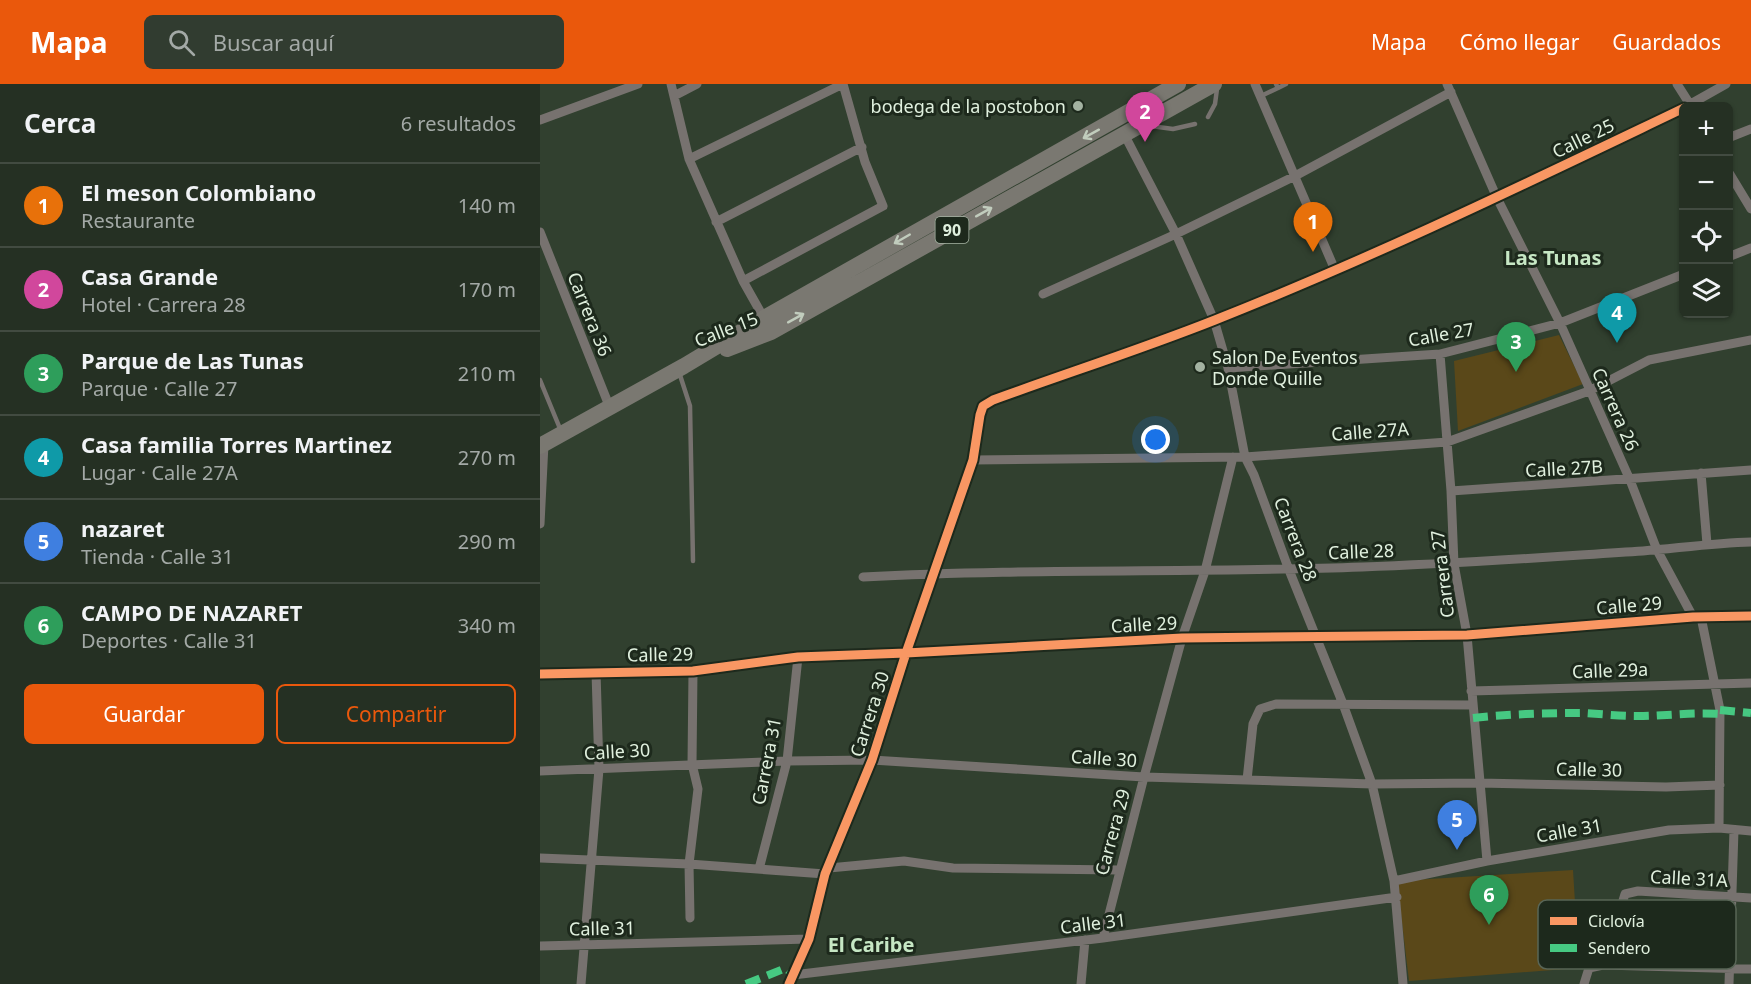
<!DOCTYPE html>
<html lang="es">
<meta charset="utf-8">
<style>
:root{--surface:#253023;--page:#313c30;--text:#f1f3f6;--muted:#a3a9a6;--line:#424b41;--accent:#ea580c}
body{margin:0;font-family:"Noto Sans",sans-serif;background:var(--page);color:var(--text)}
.controls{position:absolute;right:18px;top:18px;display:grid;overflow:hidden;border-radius:9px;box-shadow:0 2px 4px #0004}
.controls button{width:54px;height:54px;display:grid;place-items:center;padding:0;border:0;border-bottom:2px solid var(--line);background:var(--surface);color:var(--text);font:30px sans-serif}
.you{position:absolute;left:616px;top:356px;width:21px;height:21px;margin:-15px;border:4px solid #fff;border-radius:50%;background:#1a73e8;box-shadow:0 0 0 9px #1a73e833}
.badge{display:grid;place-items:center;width:39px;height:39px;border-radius:50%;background:var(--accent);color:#fff;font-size:20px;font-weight:700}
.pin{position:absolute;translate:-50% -50px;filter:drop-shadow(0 2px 3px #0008)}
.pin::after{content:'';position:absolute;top:32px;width:21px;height:18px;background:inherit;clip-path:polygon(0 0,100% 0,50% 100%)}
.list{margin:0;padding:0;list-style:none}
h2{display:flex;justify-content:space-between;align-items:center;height:78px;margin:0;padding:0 24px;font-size:26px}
h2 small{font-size:20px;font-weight:400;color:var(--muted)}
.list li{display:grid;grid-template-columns:39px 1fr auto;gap:18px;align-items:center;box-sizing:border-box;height:84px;padding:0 24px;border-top:2px solid var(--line)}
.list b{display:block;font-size:22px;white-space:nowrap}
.list p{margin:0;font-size:20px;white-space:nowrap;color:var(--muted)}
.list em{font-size:20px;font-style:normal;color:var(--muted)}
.actions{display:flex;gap:12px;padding:18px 24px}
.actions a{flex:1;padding:14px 0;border:2px solid var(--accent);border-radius:9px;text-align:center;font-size:21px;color:var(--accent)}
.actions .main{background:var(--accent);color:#fff}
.icon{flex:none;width:33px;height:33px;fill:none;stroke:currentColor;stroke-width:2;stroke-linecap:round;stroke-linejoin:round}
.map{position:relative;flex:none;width:1211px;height:900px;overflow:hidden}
header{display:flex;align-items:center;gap:36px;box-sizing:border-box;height:84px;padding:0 30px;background:var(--accent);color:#fff}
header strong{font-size:28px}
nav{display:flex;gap:33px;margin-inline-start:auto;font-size:21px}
.search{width:420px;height:54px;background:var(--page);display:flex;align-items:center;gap:15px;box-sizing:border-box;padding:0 21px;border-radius:9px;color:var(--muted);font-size:22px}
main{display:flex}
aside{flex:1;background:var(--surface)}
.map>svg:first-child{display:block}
.green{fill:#5a4819}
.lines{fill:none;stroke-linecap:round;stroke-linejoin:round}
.lane{stroke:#77726f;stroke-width:4.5}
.street{stroke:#77726f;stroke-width:9}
.highway{stroke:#7a7871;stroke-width:16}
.quiet{stroke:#46c982;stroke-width:8;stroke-dasharray:15 8;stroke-linecap:butt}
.cycleway-casing{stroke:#1d291c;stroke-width:13}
.cycleway{stroke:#f99763;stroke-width:9}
.oneway{stroke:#c1ccbd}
.poi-dot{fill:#a3b2a1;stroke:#1d291c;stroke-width:2}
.labels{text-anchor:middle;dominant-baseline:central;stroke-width:6;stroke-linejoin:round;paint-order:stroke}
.shield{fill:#1d291c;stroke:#a6b4a4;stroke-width:1.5}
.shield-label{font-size:16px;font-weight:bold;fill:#e0f0de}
.poi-label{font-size:18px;fill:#e0f0de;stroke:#1d291c;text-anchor:end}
.street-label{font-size:18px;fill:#e0f0de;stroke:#1d291c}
.neighbourhood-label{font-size:20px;font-weight:bold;fill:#c6e7c4;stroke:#1d291c}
.key{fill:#1d291c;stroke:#586556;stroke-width:1.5}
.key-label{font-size:16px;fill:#e0f0de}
</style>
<header>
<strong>Mapa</strong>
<div class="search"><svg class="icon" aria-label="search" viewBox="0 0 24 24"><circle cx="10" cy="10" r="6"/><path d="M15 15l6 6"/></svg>Buscar aquí</div>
<nav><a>Mapa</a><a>Cómo llegar</a><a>Guardados</a></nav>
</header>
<main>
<aside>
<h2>Cerca<small>6 resultados</small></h2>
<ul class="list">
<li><span class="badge" style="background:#e8710a">1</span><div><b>El meson Colombiano</b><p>Restaurante</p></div><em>140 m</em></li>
<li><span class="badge" style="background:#d1479c">2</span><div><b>Casa Grande</b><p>Hotel · Carrera 28</p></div><em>170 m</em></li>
<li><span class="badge" style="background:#2e9e5b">3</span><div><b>Parque de Las Tunas</b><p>Parque · Calle 27</p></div><em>210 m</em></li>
<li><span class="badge" style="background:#0f9aa8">4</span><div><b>Casa familia Torres Martinez</b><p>Lugar · Calle 27A</p></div><em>270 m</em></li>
<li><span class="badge" style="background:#3f7fe0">5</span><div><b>nazaret</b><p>Tienda · Calle 31</p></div><em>290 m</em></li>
<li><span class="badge" style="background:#2e9e5b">6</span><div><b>CAMPO DE NAZARET</b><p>Deportes · Calle 31</p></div><em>340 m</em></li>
</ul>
<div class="actions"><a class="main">Guardar</a><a>Compartir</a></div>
</aside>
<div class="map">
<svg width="1211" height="900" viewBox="0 0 1211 900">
<rect width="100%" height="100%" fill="#31402f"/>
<path class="green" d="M1019,251L1043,300L918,347L914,277Z
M1033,786L1039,884L869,897L857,797Z"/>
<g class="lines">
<path class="lane" d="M736,0L738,4L746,0
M721,12L738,4
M668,33L675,20L677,5
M611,42L633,45L655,40
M139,288L150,322L153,477
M0,296L21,347"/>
<path class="street" d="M131,0L149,75L203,197L225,236
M715,0L795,186
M907,0L957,114L1020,239L1090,396L1117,466L1153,533
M1137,0L1151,22
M134,12L157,0
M1147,22L1186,0
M0,36L98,0
M583,48L636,150L674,236L688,284L705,373L714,391L749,486L803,620L832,700L854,797L863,900
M1188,54L1211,45
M149,75L303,0
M1188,87L1211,125
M176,138L322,63
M0,148L70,324
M1188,173L1211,164
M203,197L343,122L325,78L303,0
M503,210L636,150L755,92L911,8
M900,270L911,407L914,480L927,551L947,777
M688,284L900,270L1020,239L1144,190
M433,376L705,373L907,358L1049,307L1109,276L1211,256
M1161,389L1167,460
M911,407L1211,386
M0,440L4,360
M323,493C489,484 656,489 822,483C916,480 1009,473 1103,467C1139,464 1175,459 1211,458
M1161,533L1180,626L1179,744
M0,590L153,587L258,573L366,569L642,554L927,551L1153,533L1211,532
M931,607L1211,599
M0,687L247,677L332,676L604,693L707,696L832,700L940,699L1126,703L1180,701
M707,696L713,640L720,625L736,620L932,621
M0,774L149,780L285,790
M289,784L364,777L413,784L579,786
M219,785L247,677L258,573
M854,797L947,777L1129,746L1179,744L1211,747
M150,834L149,780L158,705L152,680L153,587
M563,854L604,693L642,554L665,487L693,373
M0,862L269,855
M1063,881L1085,810L1098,807L1211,814
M253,891L563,854L857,813
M41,900L59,685L56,588
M249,900L269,855L285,790L332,676L366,569L433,376L440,331L443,322L453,316C527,289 602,265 675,236C835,173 989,98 1144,24
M541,900L545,856
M1044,900L1049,884L1063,881L1211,885
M1189,900L1194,746"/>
<path class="highway" d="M187,265L231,248L674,0
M0,362L144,282L224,234L638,0"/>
<path class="quiet" d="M1180,626L1211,629
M933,634C969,630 1007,629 1043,629C1061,630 1080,632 1098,632C1126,632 1152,628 1180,630
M206,900L246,884L253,891"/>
<g class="cycleway-casing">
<path id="cycleway" d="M0,590L153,587L258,573L366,569L642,554L927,551L1153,533L1211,532
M249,900L269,855L285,790L332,676L366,569L433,376L440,331L443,322L453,316C527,289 602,265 675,236C835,173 989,98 1144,24"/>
</g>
<use href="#cycleway" class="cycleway"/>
</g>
<defs><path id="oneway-shaft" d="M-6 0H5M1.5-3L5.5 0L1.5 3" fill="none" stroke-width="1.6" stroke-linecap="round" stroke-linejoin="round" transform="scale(1.5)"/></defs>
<g class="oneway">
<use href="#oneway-shaft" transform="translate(551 50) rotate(151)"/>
<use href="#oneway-shaft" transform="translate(444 128) rotate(-29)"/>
<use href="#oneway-shaft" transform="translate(362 155) rotate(150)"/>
<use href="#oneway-shaft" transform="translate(256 234) rotate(-29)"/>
</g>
<g class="poi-dot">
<circle cx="538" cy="22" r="6"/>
<circle cx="660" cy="283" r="6"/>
</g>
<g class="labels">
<rect class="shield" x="395.5" y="133" width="33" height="26" rx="4.5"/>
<g class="shield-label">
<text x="412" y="146">90</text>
</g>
<g class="poi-label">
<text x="526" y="22">bodega de la postobon</text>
<text x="672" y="273" text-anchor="start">Salon De Eventos<tspan x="672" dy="21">Donde Quille</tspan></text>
</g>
<g class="street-label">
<text transform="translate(1043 54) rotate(-26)">Calle 25</text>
<text transform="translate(50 230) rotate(68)">Carrera 36</text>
<text transform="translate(186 245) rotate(-21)">Calle 15</text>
<text transform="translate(901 250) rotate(-10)">Calle 27</text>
<text transform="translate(1076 325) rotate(66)">Carrera 26</text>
<text transform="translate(830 347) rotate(-4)">Calle 27A</text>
<text transform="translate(1024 384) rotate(-3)">Calle 27B</text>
<text transform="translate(756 455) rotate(69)">Carrera 28</text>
<text transform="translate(821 467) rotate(-2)">Calle 28</text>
<text transform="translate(902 490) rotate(-97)">Carrera 27</text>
<text transform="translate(1089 521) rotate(-5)">Calle 29</text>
<text transform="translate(604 540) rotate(-3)">Calle 29</text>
<text transform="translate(120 570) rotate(-1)">Calle 29</text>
<text transform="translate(1070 586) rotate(-2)">Calle 29a</text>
<text transform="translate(329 630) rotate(-72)">Carrera 30</text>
<text transform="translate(77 667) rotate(-3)">Calle 30</text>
<text transform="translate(564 674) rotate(4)">Calle 30</text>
<text transform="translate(226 677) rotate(-79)">Carrera 31</text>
<text transform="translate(1049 685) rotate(1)">Calle 30</text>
<text transform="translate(1029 746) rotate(-10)">Calle 31</text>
<text transform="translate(572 748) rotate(-75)">Carrera 29</text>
<text transform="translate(1149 794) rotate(3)">Calle 31A</text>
<text transform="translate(553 839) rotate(-7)">Calle 31</text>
<text transform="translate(62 844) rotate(-1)">Calle 31</text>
</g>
<g class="neighbourhood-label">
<text x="1013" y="173">Las Tunas</text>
<text x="331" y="860">El Caribe</text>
</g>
</g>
<rect x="998" y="816" width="198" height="69" rx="9" class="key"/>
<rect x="1010" y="833" width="27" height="8" fill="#f99763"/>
<rect x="1010" y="860" width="27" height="8" fill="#46c982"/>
<g class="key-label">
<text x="1048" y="843">Ciclovía</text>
<text x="1048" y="870">Sendero</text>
</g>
</svg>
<div class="controls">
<button>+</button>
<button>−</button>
<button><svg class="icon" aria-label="locate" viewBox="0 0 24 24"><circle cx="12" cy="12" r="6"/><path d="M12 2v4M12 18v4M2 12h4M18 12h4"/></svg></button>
<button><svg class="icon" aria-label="layers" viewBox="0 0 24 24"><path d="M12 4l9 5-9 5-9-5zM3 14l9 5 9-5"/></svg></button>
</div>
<div class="you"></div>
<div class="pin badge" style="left:773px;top:168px;background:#e8710a">1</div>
<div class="pin badge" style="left:605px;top:58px;background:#d1479c">2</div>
<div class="pin badge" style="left:976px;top:288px;background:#2e9e5b">3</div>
<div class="pin badge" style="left:1077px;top:259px;background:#0f9aa8">4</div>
<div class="pin badge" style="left:917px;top:766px;background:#3f7fe0">5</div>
<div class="pin badge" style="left:949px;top:841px;background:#2e9e5b">6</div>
</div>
</main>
